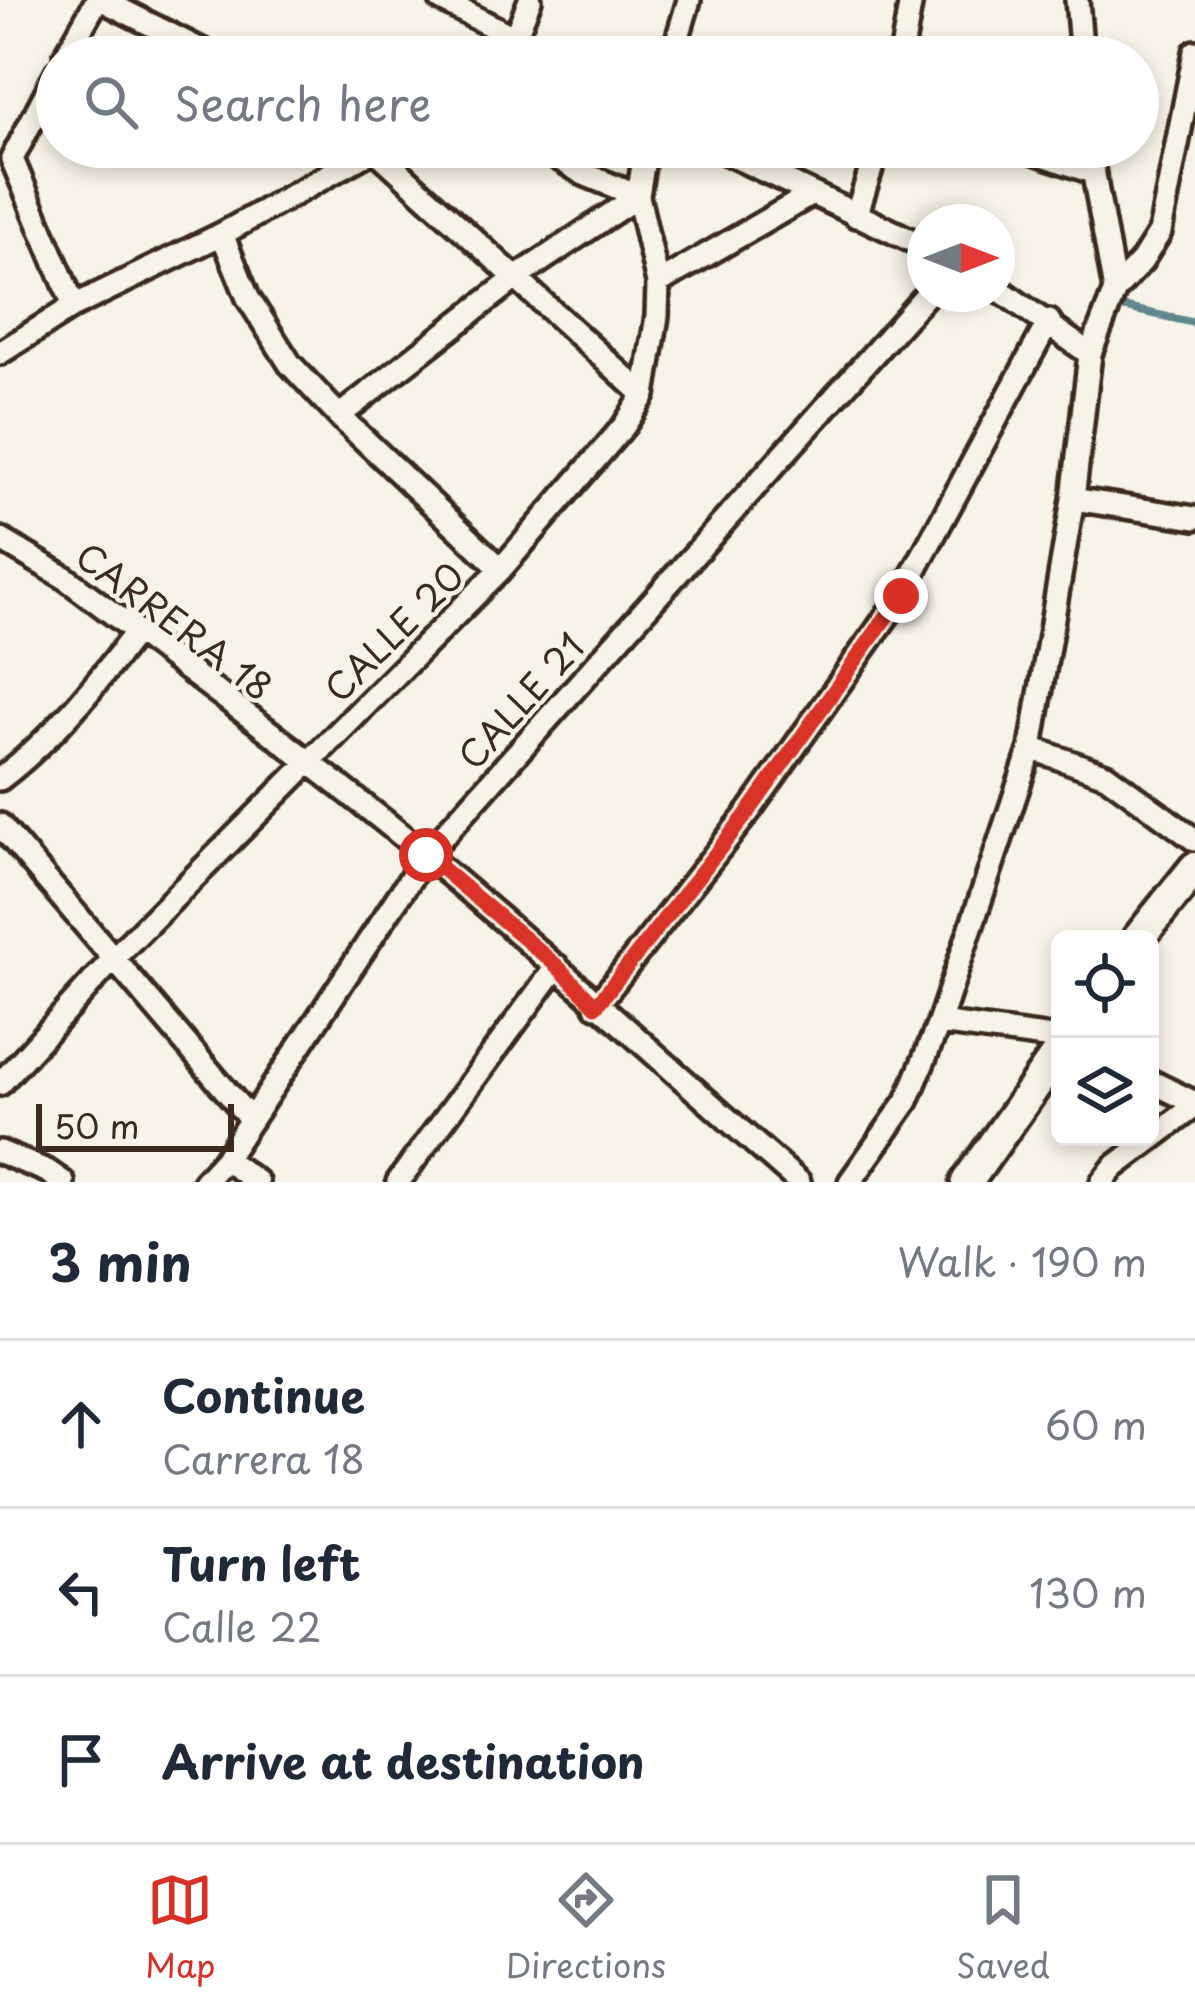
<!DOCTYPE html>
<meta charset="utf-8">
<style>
:root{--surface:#fff;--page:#f6f6f7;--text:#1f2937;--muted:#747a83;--line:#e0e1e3;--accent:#d93025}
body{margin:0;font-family:"Playpen Sans",sans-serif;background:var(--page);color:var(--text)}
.controls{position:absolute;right:36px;bottom:36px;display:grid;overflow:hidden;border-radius:18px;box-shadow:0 6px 18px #0003}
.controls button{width:108px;height:108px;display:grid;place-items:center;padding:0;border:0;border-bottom:3px solid var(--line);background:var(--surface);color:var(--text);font:60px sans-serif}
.compass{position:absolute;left:907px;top:204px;width:108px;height:108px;border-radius:50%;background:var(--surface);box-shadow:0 6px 18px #0003;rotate:90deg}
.scale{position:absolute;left:36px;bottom:30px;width:198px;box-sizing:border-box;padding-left:12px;border:6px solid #3b2a1e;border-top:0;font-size:33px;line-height:42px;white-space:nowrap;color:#3b2a1e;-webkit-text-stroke:9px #f7f3e8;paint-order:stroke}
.stop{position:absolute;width:36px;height:36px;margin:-27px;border:9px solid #d93025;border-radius:50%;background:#fff}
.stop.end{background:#d93025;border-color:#fff;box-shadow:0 3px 12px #0008}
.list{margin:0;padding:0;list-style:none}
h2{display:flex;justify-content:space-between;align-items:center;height:156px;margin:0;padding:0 48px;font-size:51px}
h2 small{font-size:39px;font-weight:400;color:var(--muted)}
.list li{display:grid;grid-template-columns:78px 1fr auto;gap:36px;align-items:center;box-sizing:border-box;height:168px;padding:0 48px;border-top:3px solid var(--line)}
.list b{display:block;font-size:45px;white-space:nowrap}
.list p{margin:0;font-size:39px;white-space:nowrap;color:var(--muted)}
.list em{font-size:39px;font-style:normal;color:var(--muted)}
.icon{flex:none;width:66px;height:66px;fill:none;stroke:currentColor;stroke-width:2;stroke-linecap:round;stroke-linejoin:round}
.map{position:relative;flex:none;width:1195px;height:1182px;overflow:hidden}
.search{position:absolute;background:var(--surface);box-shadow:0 6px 18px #0003;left:36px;right:36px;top:36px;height:132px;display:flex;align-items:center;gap:30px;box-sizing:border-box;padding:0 42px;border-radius:66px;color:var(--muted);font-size:45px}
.sheet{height:660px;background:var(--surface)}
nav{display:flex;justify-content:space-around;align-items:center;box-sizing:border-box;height:168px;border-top:3px solid var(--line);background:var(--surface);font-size:33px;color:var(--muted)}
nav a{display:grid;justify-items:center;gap:6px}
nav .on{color:var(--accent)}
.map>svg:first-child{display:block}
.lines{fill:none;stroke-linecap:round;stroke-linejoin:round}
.stream{stroke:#60878e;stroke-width:8}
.street-casing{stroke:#3b2a1e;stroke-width:30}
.secondary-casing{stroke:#3b2a1e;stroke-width:39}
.street{stroke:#f7f3e8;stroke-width:21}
.secondary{stroke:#f7f3e8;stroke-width:30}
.route{stroke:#d93025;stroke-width:15}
.labels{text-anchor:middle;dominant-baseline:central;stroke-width:9;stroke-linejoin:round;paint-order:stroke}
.street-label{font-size:36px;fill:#3b2a1e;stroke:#f7f3e8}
</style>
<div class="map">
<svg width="1195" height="1182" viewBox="0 0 1195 1182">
<rect width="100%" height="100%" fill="#f7f3e8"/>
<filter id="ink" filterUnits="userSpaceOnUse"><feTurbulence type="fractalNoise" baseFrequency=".00833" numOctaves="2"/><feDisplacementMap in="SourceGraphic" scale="24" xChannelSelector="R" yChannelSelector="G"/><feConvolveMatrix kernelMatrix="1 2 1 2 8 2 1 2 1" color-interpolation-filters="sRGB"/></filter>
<g filter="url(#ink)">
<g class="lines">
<path class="stream" d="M1113,305L1195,323"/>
<g class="street-casing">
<path id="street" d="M102,0L215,57
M441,0L552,57
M1077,0L1082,57
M65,57L97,0
M507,57L530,0
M672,57L689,0
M901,57L911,0
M57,72L12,159L74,306
M372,147L644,395
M540,147L584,174L638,196
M714,147L925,247
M1021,147L1092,172
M1089,147L1115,290
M856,216L878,147
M222,234L248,298L290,364L339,416L501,569
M658,283L812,194
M997,288L1090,354
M0,353L74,306L222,234L379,147
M339,416L517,277L638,196
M1073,499L1195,518
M0,539L64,577C186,669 309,759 427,856C554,961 675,1074 799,1182
M1031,748L1106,775L1195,840
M0,779C55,737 95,686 137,631
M0,825L251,1120
M596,1006L750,810L901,596L1049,321
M939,1023L1060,1039
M1150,1081L1195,1103
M0,1084L114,958L501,569L624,426L644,395L657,316L658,283L638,196L646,147
M0,1152L47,1171L63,1182
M225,1159L257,1182
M204,1182L225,1159L426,855L927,294
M398,1182L557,966
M850,1182L907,1101L939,1023L1031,748L1073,499L1090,354L1115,290L1142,261L1160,232L1195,52
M1102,1182L1114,1167L1195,1106"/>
</g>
<g class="secondary-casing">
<path id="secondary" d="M1138,939L1195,868
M967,1182L1060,1050"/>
</g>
<use href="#street" class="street"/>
<use href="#secondary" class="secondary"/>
</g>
</g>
<g class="lines" filter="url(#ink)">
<path class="route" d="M426,855L557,966L596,1006L750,810L901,596"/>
</g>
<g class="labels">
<g class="street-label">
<text transform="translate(175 620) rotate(37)">CARRERA 18</text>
<text transform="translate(393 631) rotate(-45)">CALLE 20</text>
<text transform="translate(520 700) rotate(-48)">CALLE 21</text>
</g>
</g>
</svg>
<div class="controls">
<button><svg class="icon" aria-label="locate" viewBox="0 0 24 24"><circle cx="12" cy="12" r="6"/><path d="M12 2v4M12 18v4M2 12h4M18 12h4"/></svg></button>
<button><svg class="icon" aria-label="layers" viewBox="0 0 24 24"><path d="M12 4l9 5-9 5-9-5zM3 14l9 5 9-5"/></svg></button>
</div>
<svg class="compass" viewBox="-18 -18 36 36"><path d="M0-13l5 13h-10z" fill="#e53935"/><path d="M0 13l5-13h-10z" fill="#747a83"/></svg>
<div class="scale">50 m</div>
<div class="stop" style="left:426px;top:855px"></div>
<div class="stop end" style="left:901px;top:596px"></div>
<div class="search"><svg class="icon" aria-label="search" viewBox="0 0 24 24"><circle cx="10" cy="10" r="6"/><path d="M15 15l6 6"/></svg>Search here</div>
</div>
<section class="sheet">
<h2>3 min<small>Walk · 190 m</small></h2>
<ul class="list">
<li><svg class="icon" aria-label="ahead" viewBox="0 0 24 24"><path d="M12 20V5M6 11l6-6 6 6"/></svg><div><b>Continue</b><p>Carrera 18</p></div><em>60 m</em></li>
<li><svg class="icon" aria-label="left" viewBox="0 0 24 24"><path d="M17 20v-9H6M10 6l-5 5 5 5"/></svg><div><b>Turn left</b><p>Calle 22</p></div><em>130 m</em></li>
<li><svg class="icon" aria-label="arrive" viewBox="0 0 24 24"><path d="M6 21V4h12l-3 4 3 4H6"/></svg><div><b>Arrive at destination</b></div></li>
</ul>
</section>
<nav>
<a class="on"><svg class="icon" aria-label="map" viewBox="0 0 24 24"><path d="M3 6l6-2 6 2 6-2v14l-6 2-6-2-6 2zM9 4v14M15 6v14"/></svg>Map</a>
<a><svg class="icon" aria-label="directions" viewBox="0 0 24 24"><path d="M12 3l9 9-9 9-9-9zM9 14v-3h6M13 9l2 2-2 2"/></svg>Directions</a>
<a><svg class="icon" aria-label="saved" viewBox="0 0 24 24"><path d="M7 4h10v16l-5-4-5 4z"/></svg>Saved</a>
</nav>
